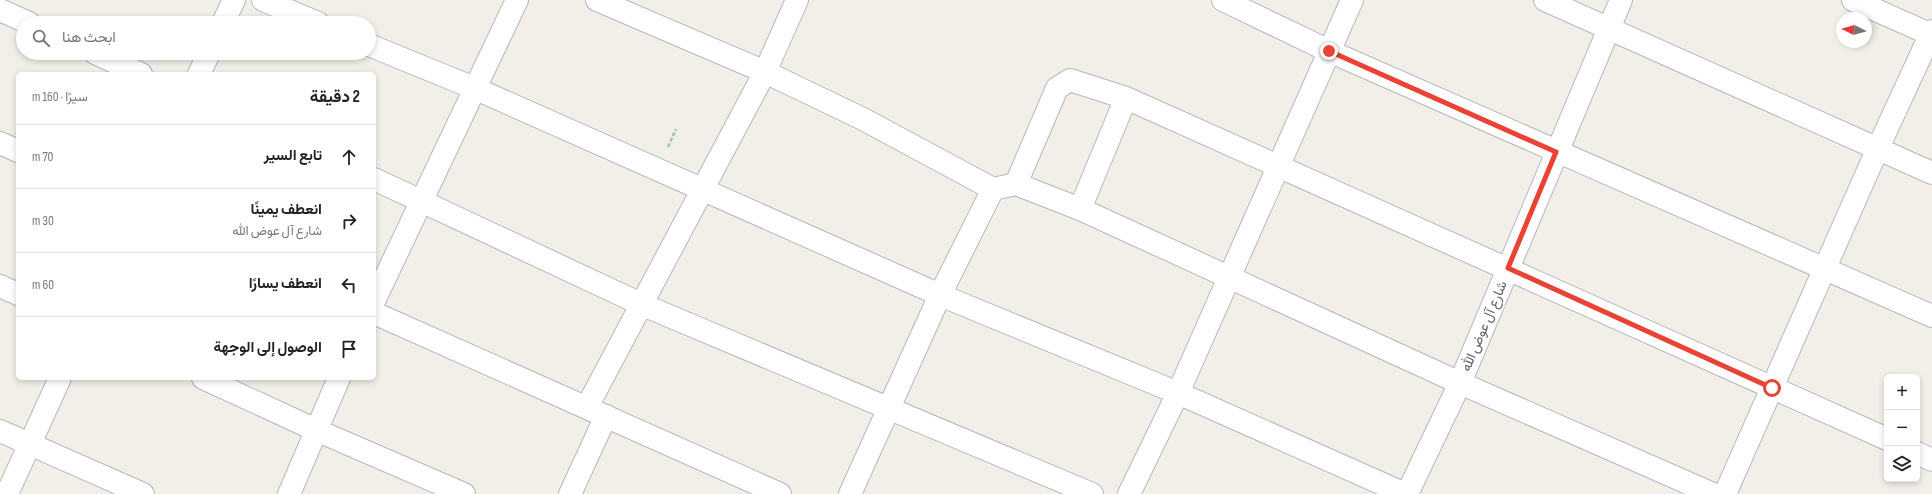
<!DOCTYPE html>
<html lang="ar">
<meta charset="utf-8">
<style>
:root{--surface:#fff;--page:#f6f6f6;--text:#222;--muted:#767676;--line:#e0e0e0}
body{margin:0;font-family:"Sofia Sans Condensed",Vazirmatn,sans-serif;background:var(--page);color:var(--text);direction:rtl}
.controls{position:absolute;right:12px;bottom:12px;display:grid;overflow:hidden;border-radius:6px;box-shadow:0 2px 6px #0003}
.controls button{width:36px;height:36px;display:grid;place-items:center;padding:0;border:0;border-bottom:1px solid var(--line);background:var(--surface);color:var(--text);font:20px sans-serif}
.compass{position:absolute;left:1836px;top:12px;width:36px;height:36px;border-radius:50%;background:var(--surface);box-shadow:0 2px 6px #0003;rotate:276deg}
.stop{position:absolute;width:12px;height:12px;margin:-9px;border:3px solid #ea4335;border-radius:50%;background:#fff}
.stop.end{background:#ea4335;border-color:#fff;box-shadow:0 1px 4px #0008}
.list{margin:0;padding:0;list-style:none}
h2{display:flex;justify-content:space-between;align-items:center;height:52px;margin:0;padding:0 16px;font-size:17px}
h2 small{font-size:13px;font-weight:400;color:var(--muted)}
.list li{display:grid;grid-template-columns:26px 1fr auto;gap:12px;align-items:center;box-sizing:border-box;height:64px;padding:0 16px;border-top:1px solid var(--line)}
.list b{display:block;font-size:15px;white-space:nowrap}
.list p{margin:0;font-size:13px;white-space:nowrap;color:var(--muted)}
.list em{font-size:13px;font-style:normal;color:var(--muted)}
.icon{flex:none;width:22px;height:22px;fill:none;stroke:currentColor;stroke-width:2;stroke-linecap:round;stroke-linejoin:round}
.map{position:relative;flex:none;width:1932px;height:494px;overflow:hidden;direction:ltr}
.search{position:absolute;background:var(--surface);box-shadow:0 2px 6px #0003;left:16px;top:16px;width:360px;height:44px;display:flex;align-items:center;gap:10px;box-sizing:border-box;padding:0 14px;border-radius:22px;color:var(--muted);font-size:15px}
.panel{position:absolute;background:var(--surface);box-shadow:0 2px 6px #0003;left:16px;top:72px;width:360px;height:308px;border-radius:6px;direction:rtl}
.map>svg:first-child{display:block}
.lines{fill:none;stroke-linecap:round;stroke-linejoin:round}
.minor-casing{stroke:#b5b8bc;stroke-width:24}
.path{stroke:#9cc7a9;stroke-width:2.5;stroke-dasharray:4 2;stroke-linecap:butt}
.minor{stroke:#fff;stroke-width:22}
.route{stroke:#ea4335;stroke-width:5}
.labels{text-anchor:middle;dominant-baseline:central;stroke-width:4;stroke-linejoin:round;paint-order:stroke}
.street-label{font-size:14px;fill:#5f6368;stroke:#fff}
</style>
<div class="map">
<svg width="1932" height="494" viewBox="0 0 1932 494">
<rect width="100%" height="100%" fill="#f1efe8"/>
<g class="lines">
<g class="minor-casing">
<path id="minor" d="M263,0L318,23
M597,0L765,72L863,119L993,189L1016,184L1080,209L1460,383L1713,494
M1223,0L1329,51L1932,316
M1545,0L1932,173
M1853,0L1932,35
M0,10L29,23
M223,23L234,0
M369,45L474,88L940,295L1178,393L1405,494
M95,53L141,74
M199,74L209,53
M0,143L18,151
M374,179L643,305L1092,494
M1016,184L1057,88L1070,80L1126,98L1887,439
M1080,209L1126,98
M0,286L18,294
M374,301L517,0
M374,313L780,494
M203,378L316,430L464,494
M587,407L765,72L797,0
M0,431L143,494
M1917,453L1932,460
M7,494L60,378
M289,494L339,378
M570,494L606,416
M850,494L940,295L993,189
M1129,494L1178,393L1352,0
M1407,494L1460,383L1621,0
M1725,494L1878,148L1932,31"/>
</g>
<path class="path" d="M668,147L676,129"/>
<use href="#minor" class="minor"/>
</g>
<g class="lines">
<path class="route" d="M1329,51L1556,152L1508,268L1772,388"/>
</g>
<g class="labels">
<g class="street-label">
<text transform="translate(1484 326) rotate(-67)">شارع آل عوض الله</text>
</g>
</g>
</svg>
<div class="controls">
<button>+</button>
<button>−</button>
<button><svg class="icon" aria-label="layers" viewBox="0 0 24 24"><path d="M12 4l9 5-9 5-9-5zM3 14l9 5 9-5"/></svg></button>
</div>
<svg class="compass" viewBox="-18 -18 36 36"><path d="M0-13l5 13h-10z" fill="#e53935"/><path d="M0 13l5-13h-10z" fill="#767676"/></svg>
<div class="stop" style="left:1772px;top:388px"></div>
<div class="stop end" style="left:1329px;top:51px"></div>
<div class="search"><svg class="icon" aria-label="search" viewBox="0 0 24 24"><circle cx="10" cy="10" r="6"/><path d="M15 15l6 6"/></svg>ابحث هنا</div>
<section class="panel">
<h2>2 دقيقة<small>سيرًا · 160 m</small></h2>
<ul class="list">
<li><svg class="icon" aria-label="ahead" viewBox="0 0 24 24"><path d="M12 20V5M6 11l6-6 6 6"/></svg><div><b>تابع السير</b></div><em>70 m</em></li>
<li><svg class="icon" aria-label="right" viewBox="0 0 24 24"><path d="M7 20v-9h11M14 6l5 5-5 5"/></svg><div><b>انعطف يمينًا</b><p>شارع آل عوض الله</p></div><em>30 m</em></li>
<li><svg class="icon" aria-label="left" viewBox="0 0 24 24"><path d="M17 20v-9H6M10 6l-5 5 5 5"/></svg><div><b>انعطف يسارًا</b></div><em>60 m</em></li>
<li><svg class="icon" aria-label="arrive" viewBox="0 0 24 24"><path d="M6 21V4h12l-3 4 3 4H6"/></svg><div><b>الوصول إلى الوجهة</b></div></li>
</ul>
</section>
</div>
